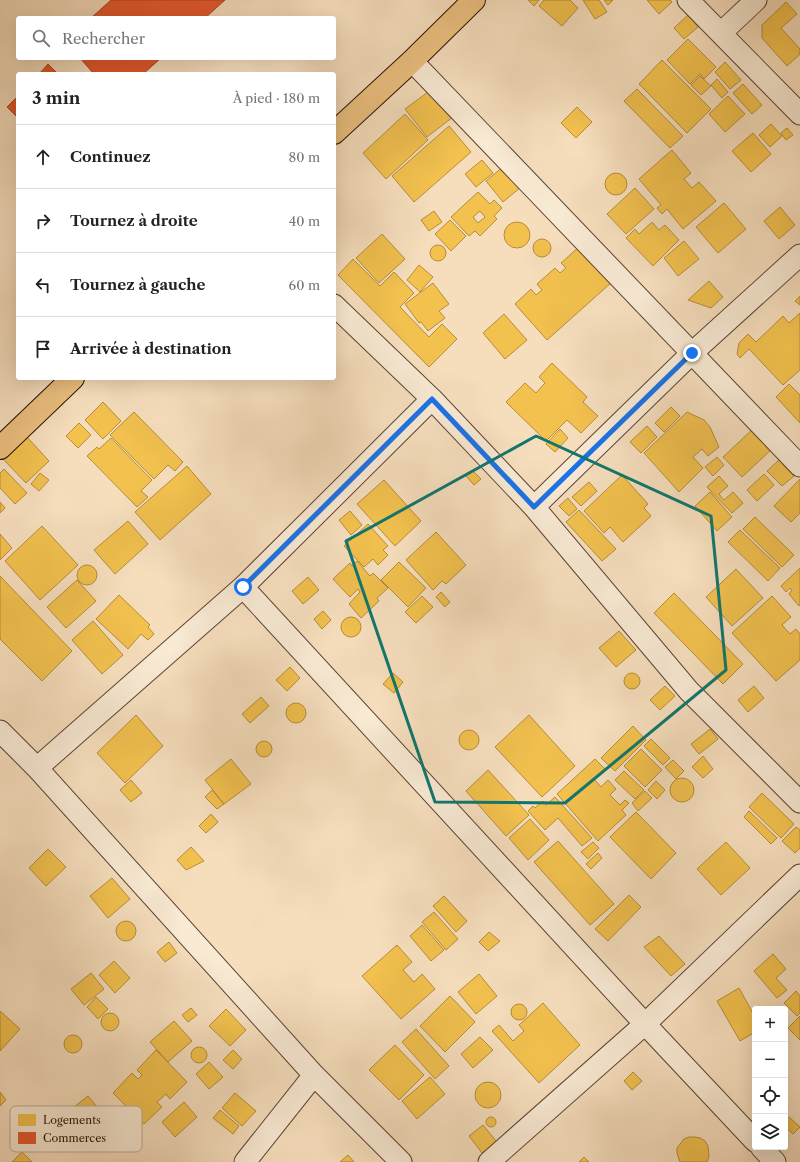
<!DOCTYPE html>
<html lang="fr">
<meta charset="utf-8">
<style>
:root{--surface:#fff;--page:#f6f6f6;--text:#222;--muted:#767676;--line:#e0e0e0}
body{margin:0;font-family:"Libre Caslon Text",serif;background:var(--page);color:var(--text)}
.controls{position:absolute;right:12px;bottom:12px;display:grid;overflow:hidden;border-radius:4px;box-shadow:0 4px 16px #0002}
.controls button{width:36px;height:36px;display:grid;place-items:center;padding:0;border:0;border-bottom:1px solid var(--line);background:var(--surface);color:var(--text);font:20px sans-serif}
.stop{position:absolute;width:12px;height:12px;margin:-9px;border:3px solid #1a73e8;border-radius:50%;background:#fff}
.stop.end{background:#1a73e8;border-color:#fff;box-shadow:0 1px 4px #0008}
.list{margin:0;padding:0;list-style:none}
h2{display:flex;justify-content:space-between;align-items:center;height:52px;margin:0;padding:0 16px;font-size:17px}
h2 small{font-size:13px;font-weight:400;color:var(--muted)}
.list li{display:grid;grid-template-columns:26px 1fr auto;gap:12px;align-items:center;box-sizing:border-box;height:64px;padding:0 16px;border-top:1px solid var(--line)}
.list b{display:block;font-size:15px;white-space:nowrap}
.list em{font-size:13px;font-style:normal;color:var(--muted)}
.icon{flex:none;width:22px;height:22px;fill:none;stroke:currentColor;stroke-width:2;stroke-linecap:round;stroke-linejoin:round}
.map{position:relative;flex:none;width:800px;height:1162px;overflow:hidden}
.search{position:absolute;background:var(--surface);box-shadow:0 4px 16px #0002;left:16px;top:16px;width:320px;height:44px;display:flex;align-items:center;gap:10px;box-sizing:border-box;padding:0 14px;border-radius:4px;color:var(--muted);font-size:15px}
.panel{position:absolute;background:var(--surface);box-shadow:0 4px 16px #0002;left:16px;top:72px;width:320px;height:308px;border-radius:4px}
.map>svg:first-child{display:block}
.homes{fill:#f2c14e;stroke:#b68c39;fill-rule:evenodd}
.shops{fill:#e4572e;stroke:#ac4222}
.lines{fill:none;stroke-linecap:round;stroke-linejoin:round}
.minor-casing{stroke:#5c4434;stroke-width:23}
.trunk-casing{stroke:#291107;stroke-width:24}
.minor{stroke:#f9ead4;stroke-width:21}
.trunk{stroke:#ebbf7e;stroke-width:22}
.route{stroke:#1a73e8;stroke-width:5}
.marked{fill:none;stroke:#0f766e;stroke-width:3;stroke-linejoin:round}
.key{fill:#f9ead4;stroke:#bba996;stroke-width:1}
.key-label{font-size:11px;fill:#291107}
</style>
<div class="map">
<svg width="800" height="1162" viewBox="0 0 800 1162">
<rect width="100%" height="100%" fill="#f6debd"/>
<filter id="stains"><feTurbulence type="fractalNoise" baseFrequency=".005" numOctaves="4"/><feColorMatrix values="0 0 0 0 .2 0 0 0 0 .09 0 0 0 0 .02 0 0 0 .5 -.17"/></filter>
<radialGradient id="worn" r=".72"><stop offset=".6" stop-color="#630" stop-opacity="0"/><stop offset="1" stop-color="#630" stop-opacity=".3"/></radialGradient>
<path class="homes" d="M528,0H539L534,6Z
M544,0H570L578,8L562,26L539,6Z
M583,0H599L607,12L595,19Z
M604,0H613L608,5Z
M647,0H670L672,2L659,14Z
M786,2L797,14L781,28L800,49V54L787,66L762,38V25Z
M688,15L698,27L684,39L674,28Z
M688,39L716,67L704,79L700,74L690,84L667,60Z
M662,60L711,109L687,133L639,84Z
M725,62L741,80L730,89L715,72Z
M700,76L711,86L701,95L691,85Z
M717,79L728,92L722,98L711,85Z
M743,84L762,105L752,114L733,93Z
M432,89L453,117L427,137L405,109Z
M637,89L683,136L670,148L624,101Z
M728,96L745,114L725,132L709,114Z
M577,107L592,122L576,138L561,123Z
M405,114L428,140L386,179L363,153Z
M771,124L782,136L770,147L759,135Z
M449,126L471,152L414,202L392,176Z
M787,128L793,135L786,140L781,133Z
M753,133L771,154L751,172L732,151Z
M672,150L691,173L684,179L692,188L699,182L716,201L683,229L667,209L662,214L657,208L661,205L639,179Z
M482,160L493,173L476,187L465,174Z
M504,166L521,187L503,202L486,181Z
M605 184a11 11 0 1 1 22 0a11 11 0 1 1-22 0Z
M635,188L654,209L626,234L607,214Z
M478,192L490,204L494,200L502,208L494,216L497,219L480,236L475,231L469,236L451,217ZM480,211L485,217L478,223L473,217Z
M724,203L746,229L718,253L696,227Z
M780,207L795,225L779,239L764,221Z
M434,211L442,222L429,231L421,220Z
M450,220L466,236L451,251L435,234Z
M652,222L659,230L665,225L679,240L653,266L626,238L635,229L639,234Z
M504 235a13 13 0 1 1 26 0a13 13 0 1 1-26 0Z
M382,234L405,259L379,283L356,258Z
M533 248a9 9 0 1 1 18 0a9 9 0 1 1-18 0Z
M684,241L699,259L678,276L664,258Z
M430 253a8 8 0 1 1 16 0a8 8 0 1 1-16 0Z
M580,246L612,282L547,340L515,304L531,289L536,295L542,290L537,284L555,268L560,273L566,268L561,263Z
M353,259L380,286L394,272L414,293L400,307L429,337L442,324L457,339L429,367L338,275Z
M419,265L433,277L420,292L407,280Z
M709,281L723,297L711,308L688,300Z
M433,283L449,304L439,311L445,318L428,331L421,322L419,323L405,304Z
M800,296V305L795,301Z
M800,313V370L783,385L749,349L740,358L737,354L739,343L748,334L756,342L783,316L789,323Z
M504,314L527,340L505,359L483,333Z
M552,363L587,397L583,402L598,416L581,433L567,420L546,441L506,402L525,383L536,393L545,383L539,377Z
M789,384L800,395V423L776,397Z
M103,402L121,421L103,439L85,420Z
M671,407L680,416L664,432L655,423Z
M134,412L183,462L175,471L168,465L154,479L110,435Z
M687,412L704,420L710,427L719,447L708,456L702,449L693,457L703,468L679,492L644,453Z
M79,423L91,435L78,448L66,436Z
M647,426L657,437L641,453L630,442Z
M754,428L773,448L742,477L723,457Z
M560,429L568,438L555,452L546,444Z
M27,437L49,461L26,483L3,459Z
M111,438L152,480L141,491L148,497L137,507L87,456L97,447L99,449Z
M717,457L724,465L713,476L705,467Z
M779,460L794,476L782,486L767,471Z
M187,466L211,494L160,540L135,512Z
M4,469L27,493L15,504L0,488V473Z
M472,470L481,479L474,485L466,476Z
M40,473L49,480L39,491L31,484Z
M764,474L774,485L757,501L747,490Z
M622,475L648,504L644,508L651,516L623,542L610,527L604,533L584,511Z
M719,476L728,486L719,494L724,500L733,492L743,503L732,513L707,487Z
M800,479V513L791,522L774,506Z
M384,480L421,521L395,546L357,504Z
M589,482L597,491L581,506L572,497Z
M710,492L732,517L717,531L695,506Z
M568,498L577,509L569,516L559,506Z
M0,502L5,508L0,513Z
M579,510L616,549L602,561L566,522Z
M350,511L362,525L351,535L339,520Z
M755,517L794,555L782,567L743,529Z
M128,521L148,544L115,574L94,550Z
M368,524L388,546L383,550L388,555L378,565L373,559L364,567L344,546Z
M42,526L78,565L40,600L5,561Z
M740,530L780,568L768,581L728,542Z
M436,532L466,565L446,584L442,581L433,590L406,560Z
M0,534L12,548L0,560Z
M357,561L370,576L373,573L388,588L377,598L379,601L361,618L349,604L360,592L358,589L350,597L333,579L350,563L352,566Z
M399,562L426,588L408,607L381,580Z
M77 575a10 10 0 1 1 20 0a10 10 0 1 1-20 0Z
M800,568V605L799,606L789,594L792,590L790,588L786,592L781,586Z
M736,569L763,598L732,626L706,597Z
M0,576L72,651L42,681L0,639Z
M308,577L319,590L303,604L292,591Z
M77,580L96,601L66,628L47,607Z
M441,592L450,602L445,607L436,597Z
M674,593L743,664L723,684L654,613Z
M119,595L150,625L148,627L154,634L148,640L141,634L128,649L96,619Z
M422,596L433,607L416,623L405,612Z
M772,596L791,617L782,625L790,634L796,629L800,634V660L776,681L732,633Z
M323,611L331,620L322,629L314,619Z
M341 627a10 10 0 1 1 20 0a10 10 0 1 1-20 0Z
M93,621L123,655L102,674L72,640Z
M619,631L636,650L616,667L599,648Z
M290,667L300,678L287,691L276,680Z
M624 681a8 8 0 1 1 16 0a8 8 0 1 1-16 0Z
M393,673L403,682L394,693L383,684Z
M665,686L675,696L660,710L650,700Z
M754,686L764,698L748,712L738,700Z
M261,697L269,706L250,723L242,714Z
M286 713a10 10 0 1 1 20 0a10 10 0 1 1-20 0Z
M136,715L163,746L125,783L97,753Z
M529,715L575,766L542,797L495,747Z
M633,726L646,740L615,771L601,758Z
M710,729L718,739L699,754L691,744Z
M459 740a10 10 0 1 1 20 0a10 10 0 1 1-20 0Z
M651,739L670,758L663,765L644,746Z
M256 749a8 8 0 1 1 16 0a8 8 0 1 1-16 0Z
M641,749L662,770L645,787L624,766Z
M703,756L713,769L703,778L692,767Z
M231,759L251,784L224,804L205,780Z
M595,759L605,769L594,779L601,787L608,780L616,789L610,795L620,805L625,800L629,803L622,810L626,815L598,841L557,794Z
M673,760L684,771L676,779L665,767Z
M488,770L529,815L506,836L466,791Z
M624,771L644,790L635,799L615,780Z
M670 790a12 12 0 1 1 24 0a12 12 0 1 1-24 0Z
M131,780L142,793L131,802L120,790Z
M656,781L665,790L657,799L648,790Z
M212,790L224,804L217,809L205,797Z
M645,791L652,798L638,811L632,803Z
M762,793L794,824L781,838L749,807Z
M555,797L592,838L582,846L558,818L545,830L528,811L533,806L535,808L543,801L546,805Z
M749,811L777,838L771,844L744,817Z
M636,812L676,853L651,879L610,837Z
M211,814L218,822L206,833L199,826Z
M530,819L549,840L528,860L509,838Z
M796,827L800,830V848L795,853L782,841Z
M558,841L614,904L590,925L534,862Z
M593,842L599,848L588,859L581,852Z
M726,842L750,868L721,895L697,869Z
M191,847L204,861L186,870L177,860Z
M48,849L66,867L46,886L29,868Z
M598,853L602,858L591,869L586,864Z
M112,878L130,899L108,918L90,896Z
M629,895L641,907L608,941L595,929Z
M444,896L467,921L456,932L433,906Z
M434,912L458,939L446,950L422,922Z
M116 931a10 10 0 1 1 20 0a10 10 0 1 1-20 0Z
M422,925L444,950L431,961L410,936Z
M489,932L500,941L488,951L479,942Z
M659,936L685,964L671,976L644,947Z
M169,942L177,953L165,962L157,952Z
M397,945L412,962L403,970L414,982L422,974L435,989L401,1019L362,976Z
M773,954L786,969L776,978L787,990L777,998L754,971Z
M114,961L130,978L115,993L99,975Z
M91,973L104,989L84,1005L71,989Z
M479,974L497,996L476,1014L458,992Z
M739,988L755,1017V1032L740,1041L717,1001Z
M796,991L800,996V1013L797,1016L784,1003Z
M450,996L475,1022L445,1052L420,1026Z
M96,997L108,1009L98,1019L87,1007Z
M543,1003L580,1045L539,1083L492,1031L499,1025L513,1041L524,1031L519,1025Z
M511 1012a8 8 0 1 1 16 0a8 8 0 1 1-16 0Z
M191,1008L197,1015L188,1022L182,1015Z
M226,1009L246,1030L230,1046L209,1026Z
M0,1011L20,1029L0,1051Z
M101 1022a9 9 0 1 1 18 0a9 9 0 1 1-18 0Z
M800,1016V1040L788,1028Z
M174,1021L192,1041L168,1062L150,1042Z
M416,1029L449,1066L435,1079L402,1042Z
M64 1044a9 9 0 1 1 18 0a9 9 0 1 1-18 0Z
M480,1037L493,1050L473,1068L461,1054Z
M395,1045L424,1075L399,1100L369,1070Z
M191 1055a8 8 0 1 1 16 0a8 8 0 1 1-16 0Z
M156,1050L187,1082L170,1099L166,1094L157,1102L162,1107L144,1124L113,1093L132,1073L138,1079L142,1075L137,1070Z
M233,1050L242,1059L233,1069L223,1060Z
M209,1062L223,1077L209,1089L196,1074Z
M633,1072L642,1081L632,1090L624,1081Z
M430,1077L445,1094L417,1119L402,1101Z
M475 1095a13 13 0 1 1 26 0a13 13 0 1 1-26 0Z
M0,1092L6,1100L0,1106Z
M235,1093L256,1111L242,1126L222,1108Z
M88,1096L98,1108L74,1127L64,1115Z
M184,1102L197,1117L175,1137L162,1122Z
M220,1110L239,1126L233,1134L213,1118Z
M486 1122a5 5 0 1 1 10 0a5 5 0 1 1-10 0Z
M789,1117L800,1127L793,1134L785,1127V1121Z
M483,1125L497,1142L482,1153L469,1136Z
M689,1137H695L700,1138L705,1141L708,1146L709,1156L707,1162H680L677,1153V1148L684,1139Z
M22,1152L32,1162H12Z
M348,1155L354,1162H340Z
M584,1157L589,1162H579Z"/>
<path class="shops" d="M111,0H225L205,18H91Z
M80,58H161L143,74H94Z
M48,64L58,74H39Z
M18,96V118L7,107Z"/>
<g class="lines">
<g class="minor-casing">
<path id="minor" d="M688,0L800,114
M721,33L756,0
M412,61L800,466
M334,305L432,399L534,507L689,691L800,802
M534,507L692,353L800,255
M243,587L645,1024L755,1141
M0,731L37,768L314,1075L401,1162
M37,768L243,587L432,399
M761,1147L775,1162
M245,1162L314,1075
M489,1162L645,1024L800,875"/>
</g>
<g class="trunk-casing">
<path id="trunk" d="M334,133L412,61L474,0
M0,448L73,378"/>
</g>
<use href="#minor" class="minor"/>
<use href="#trunk" class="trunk"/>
</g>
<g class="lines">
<path class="route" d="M243,587L432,399L534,507L692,353"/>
</g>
<path class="marked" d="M536,436L711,516L726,670L565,803L435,802L346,541Z"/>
<rect x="10" y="1106" width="132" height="46" rx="6" class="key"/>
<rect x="18" y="1114" width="18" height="12" fill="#f2c14e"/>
<rect x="18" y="1132" width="18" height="12" fill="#e4572e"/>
<g class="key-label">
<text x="43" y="1124">Logements</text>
<text x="43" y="1142">Commerces</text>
</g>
<rect width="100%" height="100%" filter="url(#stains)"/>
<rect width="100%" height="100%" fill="url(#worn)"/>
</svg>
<div class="controls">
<button>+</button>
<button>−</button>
<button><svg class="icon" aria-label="locate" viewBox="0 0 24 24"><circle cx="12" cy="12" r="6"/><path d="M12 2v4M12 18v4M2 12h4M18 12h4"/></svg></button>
<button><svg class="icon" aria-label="layers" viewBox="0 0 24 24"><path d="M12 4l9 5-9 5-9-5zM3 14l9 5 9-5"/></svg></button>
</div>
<div class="stop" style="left:243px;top:587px"></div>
<div class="stop end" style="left:692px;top:353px"></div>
<div class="search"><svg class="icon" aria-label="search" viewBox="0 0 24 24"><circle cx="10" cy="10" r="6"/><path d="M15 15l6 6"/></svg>Rechercher</div>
<section class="panel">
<h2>3 min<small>À pied · 180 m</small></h2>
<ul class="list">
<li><svg class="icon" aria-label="ahead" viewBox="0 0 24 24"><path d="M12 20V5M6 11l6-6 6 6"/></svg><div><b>Continuez</b></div><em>80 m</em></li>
<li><svg class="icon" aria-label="right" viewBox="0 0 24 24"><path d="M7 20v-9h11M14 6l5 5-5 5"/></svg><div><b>Tournez à droite</b></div><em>40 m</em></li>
<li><svg class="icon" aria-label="left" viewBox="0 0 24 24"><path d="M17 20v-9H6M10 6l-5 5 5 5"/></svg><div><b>Tournez à gauche</b></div><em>60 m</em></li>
<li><svg class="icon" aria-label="arrive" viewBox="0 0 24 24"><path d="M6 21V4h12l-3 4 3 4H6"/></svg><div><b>Arrivée à destination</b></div></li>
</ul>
</section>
</div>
